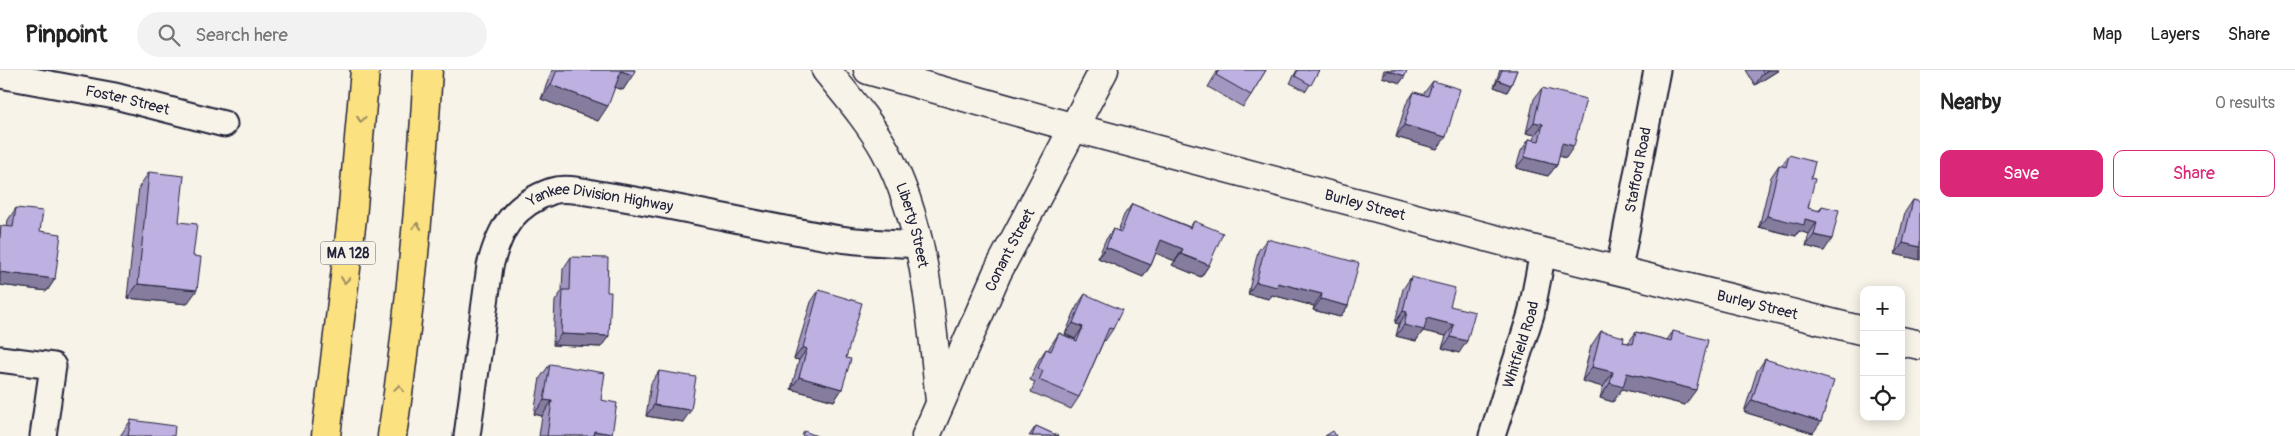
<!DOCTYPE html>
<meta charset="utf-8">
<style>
:root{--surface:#fff;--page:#f2f2f2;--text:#222;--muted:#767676;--line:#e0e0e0;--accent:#db2777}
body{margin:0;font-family:Pangolin,sans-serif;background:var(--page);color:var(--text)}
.controls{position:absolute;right:15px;bottom:15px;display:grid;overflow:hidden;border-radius:10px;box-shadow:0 2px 12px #0003}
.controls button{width:45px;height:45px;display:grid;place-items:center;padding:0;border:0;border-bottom:1px solid var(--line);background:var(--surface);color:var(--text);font:25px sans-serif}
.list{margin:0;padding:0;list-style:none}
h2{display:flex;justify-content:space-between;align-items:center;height:65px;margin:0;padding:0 20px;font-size:21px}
h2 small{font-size:16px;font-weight:400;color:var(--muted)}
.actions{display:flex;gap:10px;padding:15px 20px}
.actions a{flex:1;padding:11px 0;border:1px solid var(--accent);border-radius:10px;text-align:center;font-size:18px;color:var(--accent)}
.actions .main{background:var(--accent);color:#fff}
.icon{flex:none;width:28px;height:28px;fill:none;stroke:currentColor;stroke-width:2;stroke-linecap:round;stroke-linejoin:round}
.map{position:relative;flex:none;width:1920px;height:366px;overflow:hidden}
header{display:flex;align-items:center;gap:30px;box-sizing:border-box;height:70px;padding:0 25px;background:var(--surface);border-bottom:1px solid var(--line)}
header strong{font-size:24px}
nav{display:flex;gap:28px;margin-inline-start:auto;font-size:18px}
.search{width:350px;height:45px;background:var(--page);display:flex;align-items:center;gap:12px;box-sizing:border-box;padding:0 18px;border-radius:28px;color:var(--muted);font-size:19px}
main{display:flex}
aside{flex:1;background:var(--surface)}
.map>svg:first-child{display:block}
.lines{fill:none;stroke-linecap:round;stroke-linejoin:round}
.street-casing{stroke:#22223b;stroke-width:29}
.secondary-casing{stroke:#22223b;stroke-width:31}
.highway-casing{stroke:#22223b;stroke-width:31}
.street{stroke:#f7f3e8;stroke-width:25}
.secondary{stroke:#f7f3e8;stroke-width:28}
.highway{stroke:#fbe180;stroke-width:28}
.wall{fill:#a397c2;stroke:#22223b}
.shaded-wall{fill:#857b9e;stroke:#22223b}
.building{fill:#beb0e1;stroke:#22223b}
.oneway{stroke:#998b61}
.labels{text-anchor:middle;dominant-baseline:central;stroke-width:4;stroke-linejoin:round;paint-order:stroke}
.shield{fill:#f7f3e8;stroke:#62616f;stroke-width:1}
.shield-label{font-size:14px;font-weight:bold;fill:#22223b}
.street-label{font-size:15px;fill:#22223b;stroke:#f7f3e8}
</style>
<header>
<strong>Pinpoint</strong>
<div class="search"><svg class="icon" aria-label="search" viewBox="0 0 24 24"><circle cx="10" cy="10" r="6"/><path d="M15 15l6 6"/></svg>Search here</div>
<nav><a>Map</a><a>Layers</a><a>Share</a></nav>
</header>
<main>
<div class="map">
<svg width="1920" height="366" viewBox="0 0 1920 366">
<rect width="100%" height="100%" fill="#f7f3e8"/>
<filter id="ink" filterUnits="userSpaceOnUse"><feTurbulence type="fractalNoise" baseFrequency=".02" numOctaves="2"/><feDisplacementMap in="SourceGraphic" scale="10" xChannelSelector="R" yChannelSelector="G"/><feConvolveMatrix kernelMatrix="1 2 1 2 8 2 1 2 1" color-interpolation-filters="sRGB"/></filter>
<g filter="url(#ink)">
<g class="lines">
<g class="street-casing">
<g id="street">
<path id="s1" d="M0,5L115,26L224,54"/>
<path id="s2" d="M1619,199L1657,0"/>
<path d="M0,289L53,296L43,366"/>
<path id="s3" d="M467,366L490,196C500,158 513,135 552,121C567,116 589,123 605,125C683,137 761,156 840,169C866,173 893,173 919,175"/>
<path id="s4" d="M1492,366L1531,244L1543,182"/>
</g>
</g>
<g class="secondary-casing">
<g id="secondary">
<path id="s5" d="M826,0C846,25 869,51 885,80C926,156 931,247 940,331"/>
<path id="s6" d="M868,0L1075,58L1543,182L1864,261"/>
<path d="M1901,271L1920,275"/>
<path id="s7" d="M926,366L997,203L1104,0"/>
</g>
</g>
<g class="highway-casing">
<path id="highway" d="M326,366L352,148L365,0
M392,366C410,245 421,122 428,0"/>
</g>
<use href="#street" class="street"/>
<use href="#secondary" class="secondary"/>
<use href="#highway" class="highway"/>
</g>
<path class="wall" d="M552,0H635L623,20L615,17L598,51L541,29Z
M1218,0H1266L1251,25L1243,37L1208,17Z
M1297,0H1319L1306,21L1290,13Z
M1384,0H1407L1400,13L1382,7Z
M1500,0H1517L1511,15L1507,22L1494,17Z
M1746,0H1779L1755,15Z
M1433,11L1437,79L1396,67L1406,34L1414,22L1424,25V23Z
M1542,18L1566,88L1559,86L1557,95L1548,106L1516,98L1521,81L1529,69L1534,70L1535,65L1526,63L1534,29Z
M1789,85L1811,108L1808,138L1818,141L1822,136L1824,181L1806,176L1809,164L1799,161L1796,166L1759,157L1771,107L1779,95L1781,96Z
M149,102L179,152L187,234L127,228L139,117Z
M1913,130L1920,132V190L1895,184L1905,142Z
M1132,134L1190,157L1194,151L1209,195L1201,207L1172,195L1175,191L1156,183L1151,195L1143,207L1098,188L1105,171L1113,159L1118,161L1124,145Z
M16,138L40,161L55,209L47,221L0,215V158L1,156L7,157L8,150Z
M1267,169L1348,236L1340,247L1313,240L1314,236L1272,225L1269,229L1248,224L1258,181Z
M571,187L601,277L553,275L555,231L562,221L563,199Z
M1411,207L1450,236L1459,283L1442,278L1446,266L1423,261L1416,271L1396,266L1399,254L1395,253L1403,219Z
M819,220L846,288L842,319L834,331L791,319L799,290L794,289L811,232Z
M1085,224L1113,259L1105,271L1104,270L1079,327L1071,339L1031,322L1035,312L1030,310L1038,291L1046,279L1048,280L1051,275L1059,263L1075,270V269L1065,264L1077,236Z
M1601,261L1623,272L1628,273L1636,262L1667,270L1673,261L1685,335L1622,319L1613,332L1600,328L1603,317L1582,311L1591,276Z
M1765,289L1813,363L1744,342L1757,301Z
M550,294L601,330L612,364L611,366H539L542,346L534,344L540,308Z
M659,301L683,352L646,346L651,313Z
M131,350L174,366H120Z
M1036,356L1058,366H1029Z"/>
<path class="shaded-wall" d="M1387,0L1405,6L1400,13L1382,7Z
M1768,0H1779L1755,15L1763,3Z
M621,1L633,5L623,20L611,16Z
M1498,10L1511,15L1507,22L1494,17Z
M551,15L608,36L598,51L541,29Z
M1534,52L1543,54L1535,65L1526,63Z
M1404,55L1446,67L1437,79L1396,67Z
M1562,73L1574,76L1566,88L1554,84Z
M1525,87L1557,95L1548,106L1516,98Z
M1767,146L1805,149L1817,152L1809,164L1799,161L1796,166L1759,157Z
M1814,165L1832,169L1824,181L1806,176Z
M1161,170L1183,179L1175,191L1153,182Z
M1903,173L1920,177V190L1895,184Z
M1106,177L1151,195L1143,207L1098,188Z
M1181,184L1209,195L1201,207L1172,195Z
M0,202L55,209L47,221L0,215Z
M1256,212L1278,213L1322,224L1314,236L1272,225L1269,229L1248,224Z
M138,214L197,220L187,234L127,228Z
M1321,229L1348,236L1340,247L1313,240Z
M1403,241L1407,242L1399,254L1395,253Z
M1427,248L1454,255L1446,266L1423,261L1416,271L1396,266L1404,255Z
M1073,253L1083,257L1075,269L1065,264Z
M561,264L609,266L601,277L553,275Z
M1451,267L1467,271L1459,283L1442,278Z
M803,277L807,279L799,290L794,289Z
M1592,297L1613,302L1603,317L1582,311Z
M1627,303L1696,320L1685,335L1622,319L1613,332L1600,328L1610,313Z
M799,307L842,319L834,331L791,319Z
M544,330L552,331L542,346L534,344Z
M1752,330L1821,352L1813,363L1744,342Z
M654,335L691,340L683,352L646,346Z
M594,361L612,364L611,366H590Z"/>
<path class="building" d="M557,0H635L633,5L621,1L608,36L551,15Z
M1219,0H1266L1251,25L1216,5Z
M1298,0H1319L1311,15L1295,6Z
M1387,0H1407L1405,6Z
M1502,0H1517L1511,15L1498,10Z
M1762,0H1768L1763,3Z
M1433,11L1460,19L1446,67L1404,55L1414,22L1428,26Z
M1542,18L1586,29L1574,76L1562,73L1557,95L1525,87L1529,69L1539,71L1543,54L1534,52Z
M1789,85L1815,92L1811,108L1815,109L1808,138L1820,141L1822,136L1839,140L1832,169L1814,165L1817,152L1805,149L1804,155L1767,146L1779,95L1786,97Z
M149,102L184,106L179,152L197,154L193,186L201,187L197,220L138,214Z
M1913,130L1920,132V177L1903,173Z
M1132,134L1191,158L1194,151L1223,163L1209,195L1181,184L1183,179L1161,170L1151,195L1106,177L1113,159L1121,162Z
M16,138L43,141L40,161L61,164L55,209L0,202V167L1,156L13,157Z
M1267,169L1359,193L1348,236L1321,229L1322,224L1278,213L1277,217L1256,212Z
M571,187L608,188L607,222H611L609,266L561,264L563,220H570Z
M1411,207L1455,218L1450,236L1475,242L1467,271L1451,267L1454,255L1427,248L1424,260L1404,255L1407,242L1403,241Z
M819,220L862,233L846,288L851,289L842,319L799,307L807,279L803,277Z
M1085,224L1122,240L1113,259L1109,258L1079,327L1039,310L1043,301L1038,298L1046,279L1051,281L1059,263L1077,271L1083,257L1073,253Z
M1601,261L1624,267L1623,272L1633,274L1636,262L1671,271L1673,261L1708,270L1696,320L1627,303L1623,317L1610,313L1613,302L1592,297Z
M1765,289L1834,311L1821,352L1752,330Z
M550,294L605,303L601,330L617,333L612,364L594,361L593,366H547L552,331L544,330Z
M659,301L696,307L691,340L654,335Z
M131,350L175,356L174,366H128Z
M1036,356L1058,366H1032Z
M804,361L817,366H802Z
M1333,361L1336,366H1325Z"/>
<defs><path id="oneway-chevron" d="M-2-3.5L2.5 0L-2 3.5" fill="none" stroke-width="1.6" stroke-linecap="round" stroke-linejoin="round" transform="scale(1.25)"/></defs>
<g class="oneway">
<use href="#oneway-chevron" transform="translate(361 49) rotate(95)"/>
<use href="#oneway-chevron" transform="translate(417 156) rotate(-85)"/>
<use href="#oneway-chevron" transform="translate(345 210) rotate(97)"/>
<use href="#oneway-chevron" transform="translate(399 318) rotate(-82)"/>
</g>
</g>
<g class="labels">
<rect class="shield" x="320.5" y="171.5" width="55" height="23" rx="4"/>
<g class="shield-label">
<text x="348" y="183">MA 128</text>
</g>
<g class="street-label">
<text stroke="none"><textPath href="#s1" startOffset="130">Foster Street</textPath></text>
<text stroke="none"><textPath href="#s2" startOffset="101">Stafford Road</textPath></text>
<text stroke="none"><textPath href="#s6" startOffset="515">Burley Street</textPath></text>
<text stroke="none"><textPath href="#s3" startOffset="322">Yankee Division Highway</textPath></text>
<text stroke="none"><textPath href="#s5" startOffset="180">Liberty Street</textPath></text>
<text stroke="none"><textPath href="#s7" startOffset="204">Conant Street</textPath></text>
<text stroke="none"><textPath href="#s6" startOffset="920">Burley Street</textPath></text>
<text stroke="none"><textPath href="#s4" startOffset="96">Whitfield Road</textPath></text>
</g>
</g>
</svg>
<div class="controls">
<button>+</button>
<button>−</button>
<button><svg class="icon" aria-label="locate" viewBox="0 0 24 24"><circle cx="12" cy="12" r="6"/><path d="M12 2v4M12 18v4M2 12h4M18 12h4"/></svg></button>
</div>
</div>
<aside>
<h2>Nearby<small>0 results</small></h2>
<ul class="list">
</ul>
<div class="actions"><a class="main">Save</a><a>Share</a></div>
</aside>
</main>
